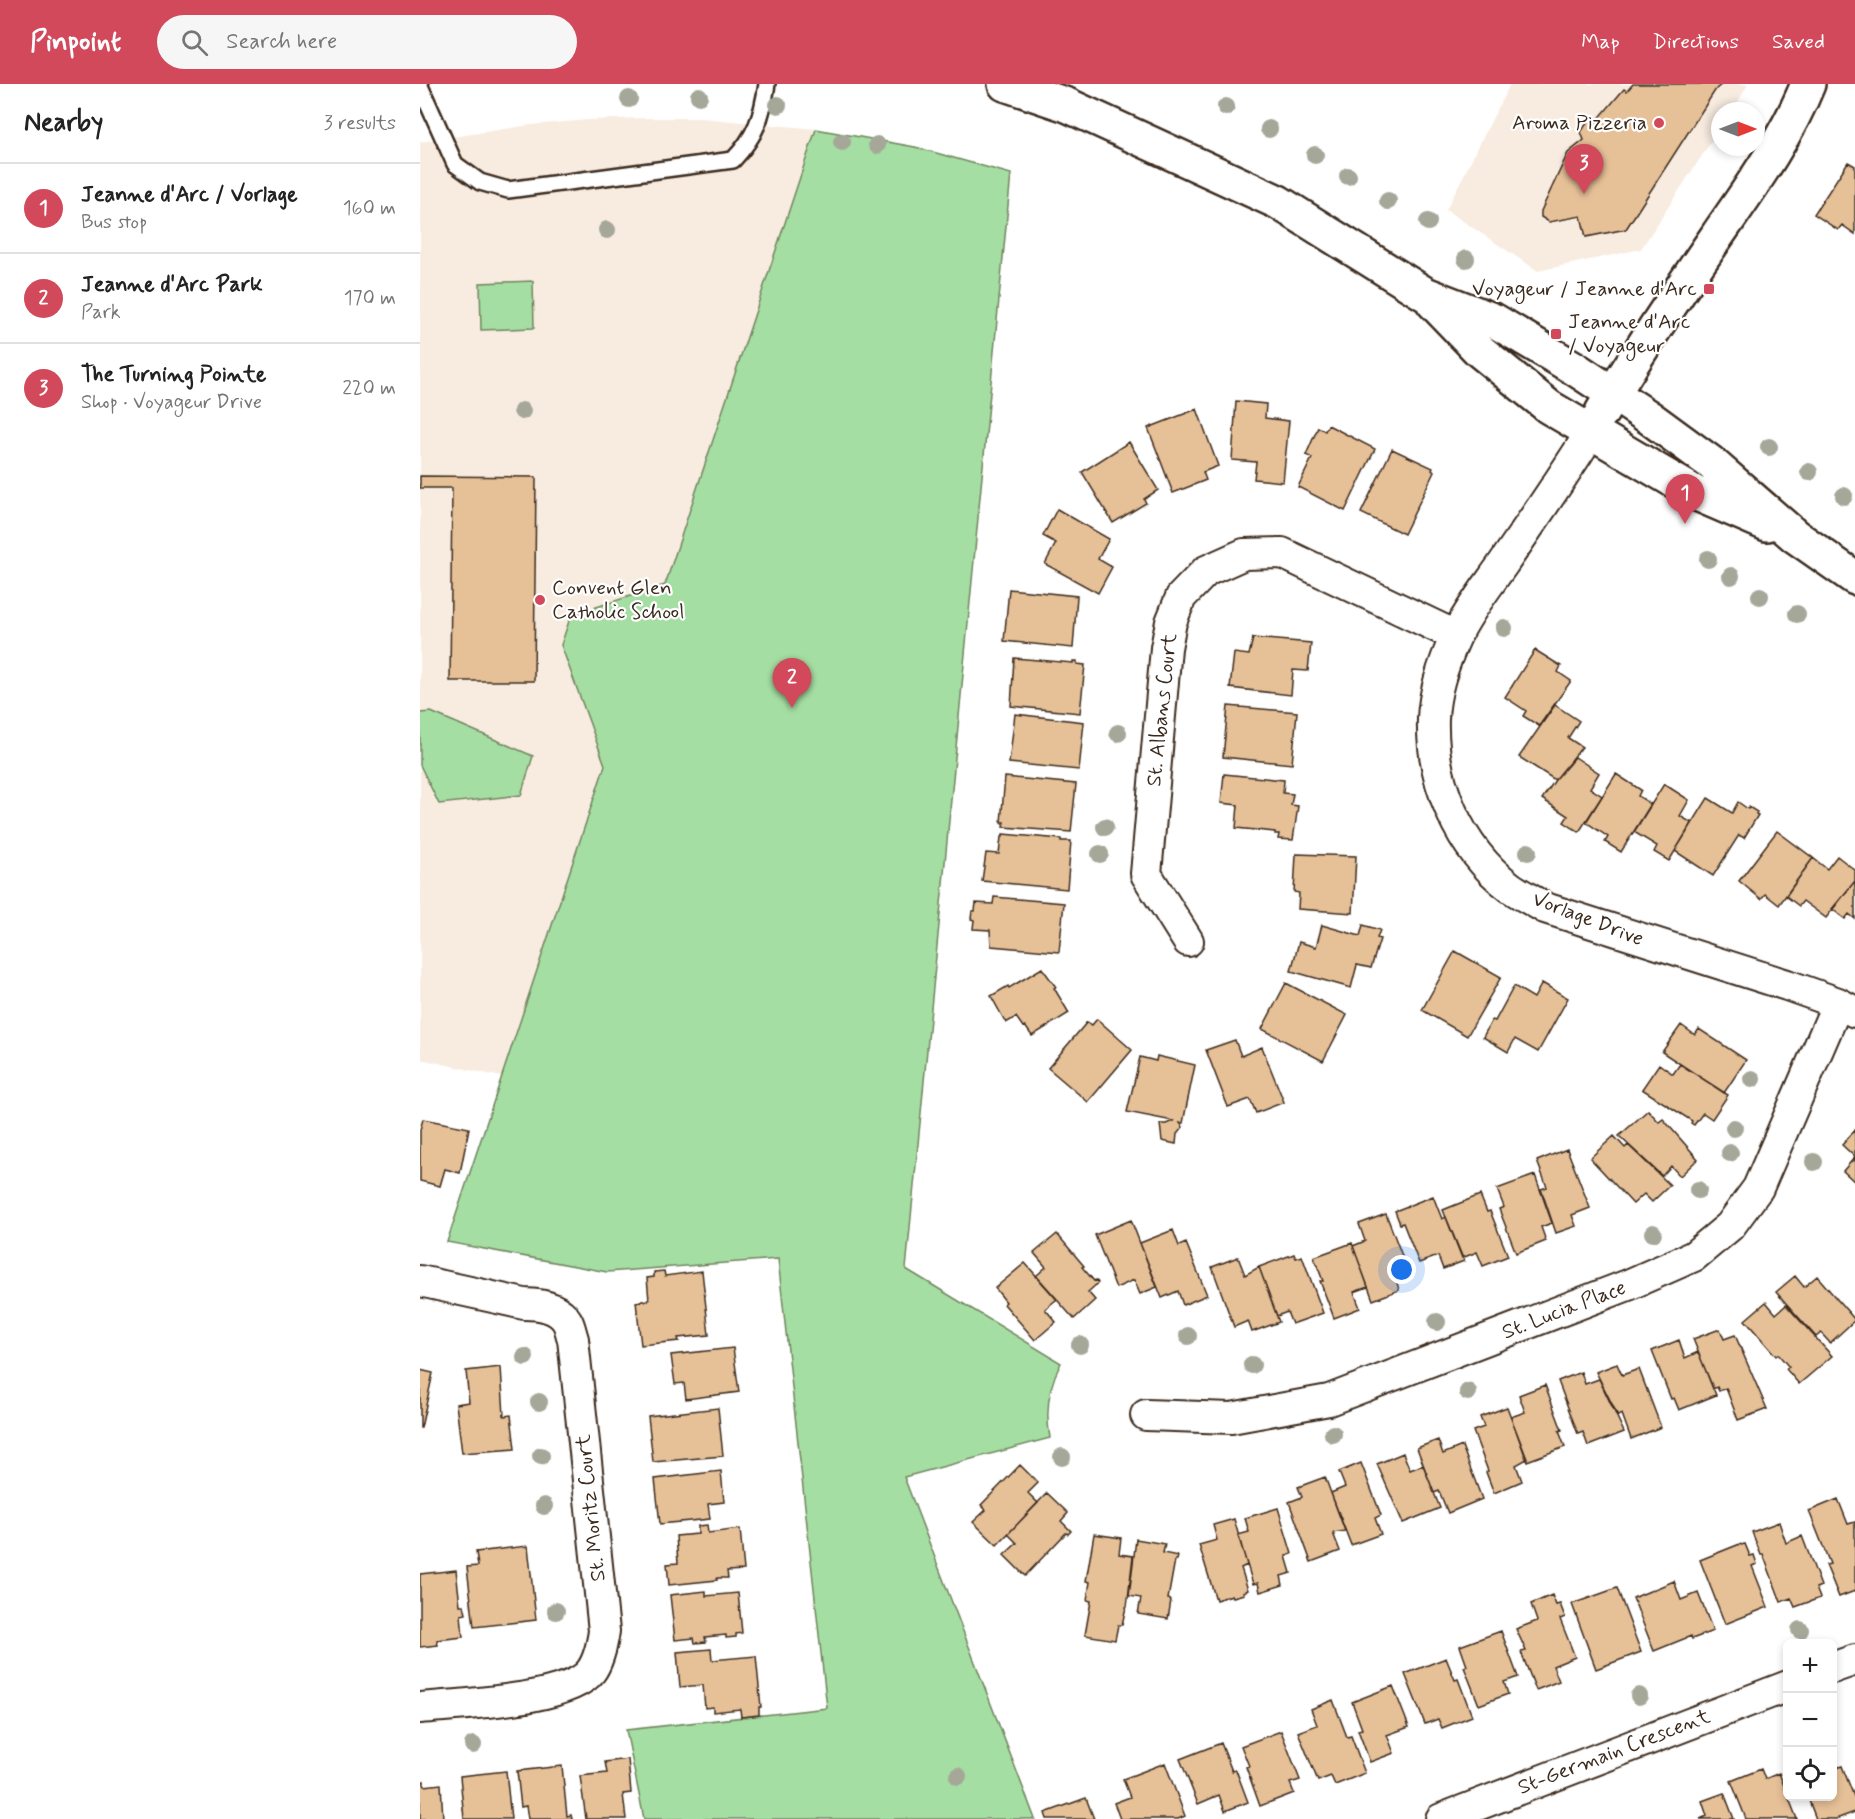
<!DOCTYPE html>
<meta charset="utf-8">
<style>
:root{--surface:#fff;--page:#f6f6f6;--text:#222;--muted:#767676;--line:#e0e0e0;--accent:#d1495b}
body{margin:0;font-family:Mynerve,sans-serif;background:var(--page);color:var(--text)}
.controls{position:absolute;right:18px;bottom:18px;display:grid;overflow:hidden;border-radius:9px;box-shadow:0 3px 9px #0003}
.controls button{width:54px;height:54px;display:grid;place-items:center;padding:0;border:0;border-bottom:2px solid var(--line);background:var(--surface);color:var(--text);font:30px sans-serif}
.compass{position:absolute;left:1291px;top:18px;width:54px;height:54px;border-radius:50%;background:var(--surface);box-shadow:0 3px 9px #0003;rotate:90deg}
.you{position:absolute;left:982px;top:1186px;width:21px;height:21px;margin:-15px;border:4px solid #fff;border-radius:50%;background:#1a73e8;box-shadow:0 0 0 9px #1a73e833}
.badge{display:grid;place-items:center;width:39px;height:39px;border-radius:50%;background:var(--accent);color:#fff;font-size:20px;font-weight:700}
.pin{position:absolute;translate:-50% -50px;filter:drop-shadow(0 2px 3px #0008)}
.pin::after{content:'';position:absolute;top:32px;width:21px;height:18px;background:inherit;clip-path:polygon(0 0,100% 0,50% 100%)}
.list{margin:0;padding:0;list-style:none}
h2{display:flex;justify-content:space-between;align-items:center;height:78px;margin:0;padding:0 24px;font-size:26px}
h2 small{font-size:20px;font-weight:400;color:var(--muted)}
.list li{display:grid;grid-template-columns:39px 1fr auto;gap:18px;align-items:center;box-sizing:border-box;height:90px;padding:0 24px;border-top:2px solid var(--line)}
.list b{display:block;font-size:22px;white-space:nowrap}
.list p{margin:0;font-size:20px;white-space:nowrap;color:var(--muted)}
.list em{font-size:20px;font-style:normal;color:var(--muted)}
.icon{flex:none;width:33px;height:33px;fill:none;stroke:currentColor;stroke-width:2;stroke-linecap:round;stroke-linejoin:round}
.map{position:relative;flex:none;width:1435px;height:1735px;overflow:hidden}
header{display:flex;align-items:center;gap:36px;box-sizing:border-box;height:84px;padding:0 30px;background:var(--accent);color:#fff}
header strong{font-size:28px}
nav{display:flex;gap:33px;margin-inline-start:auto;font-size:21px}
.search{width:420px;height:54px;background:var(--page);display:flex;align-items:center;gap:15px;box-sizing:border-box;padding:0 21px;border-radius:33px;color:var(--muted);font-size:22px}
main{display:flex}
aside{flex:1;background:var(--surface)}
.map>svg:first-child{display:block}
.built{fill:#f8ece0}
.green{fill:#a5dea2;stroke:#708460;stroke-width:1.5}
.building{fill:#e6c097;stroke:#3b2a1e;stroke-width:1.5}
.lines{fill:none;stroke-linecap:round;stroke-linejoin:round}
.lane-casing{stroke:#3b2a1e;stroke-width:20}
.street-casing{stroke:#3b2a1e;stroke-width:34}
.secondary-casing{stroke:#3b2a1e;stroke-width:38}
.lane{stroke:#fff;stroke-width:15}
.street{stroke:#fff;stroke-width:30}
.secondary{stroke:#fff;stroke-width:33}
.tree{fill:#a5a899}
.poi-dot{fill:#d1495b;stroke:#fff;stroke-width:2}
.labels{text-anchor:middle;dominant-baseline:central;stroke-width:4.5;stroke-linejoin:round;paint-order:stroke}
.poi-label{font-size:21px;fill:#3b2a1e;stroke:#fff;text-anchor:end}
.street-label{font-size:21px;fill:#3b2a1e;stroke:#fff}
</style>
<header>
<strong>Pinpoint</strong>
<div class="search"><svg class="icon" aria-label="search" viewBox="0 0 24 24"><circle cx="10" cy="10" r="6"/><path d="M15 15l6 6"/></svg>Search here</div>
<nav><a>Map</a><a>Directions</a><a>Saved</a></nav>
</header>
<main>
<aside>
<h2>Nearby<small>3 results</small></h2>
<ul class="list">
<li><span class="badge">1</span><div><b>Jeanne d'Arc / Vorlage</b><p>Bus stop</p></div><em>160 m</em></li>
<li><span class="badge">2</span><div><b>Jeanne d'Arc Park</b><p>Park</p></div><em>170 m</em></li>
<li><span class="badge">3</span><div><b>The Turning Pointe</b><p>Shop · Voyageur Drive</p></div><em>220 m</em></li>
</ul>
</aside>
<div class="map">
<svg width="1435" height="1735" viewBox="0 0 1435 1735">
<rect width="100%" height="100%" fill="#fff"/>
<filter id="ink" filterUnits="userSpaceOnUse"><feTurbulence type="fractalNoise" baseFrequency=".0167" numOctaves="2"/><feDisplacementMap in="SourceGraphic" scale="12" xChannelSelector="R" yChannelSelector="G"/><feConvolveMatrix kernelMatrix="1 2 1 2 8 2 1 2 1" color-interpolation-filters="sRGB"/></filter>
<g filter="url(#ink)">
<path class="built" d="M1090,0H1328L1313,27H1300V44L1221,165L1118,187L1026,126Z
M225,34H282L396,45L82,993L0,975V58L110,41L167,36Z"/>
<path class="green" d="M396,45L495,63L591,90L486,1185L641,1279C628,1303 625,1327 630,1354L484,1393L615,1735H224L206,1646L407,1624L358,1175L187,1188L27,1158L185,681L141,561L151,531L245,501Z
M113,197L114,244L61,246L60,199Z
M11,628L113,672L101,711L19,720L0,681V629Z"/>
<path class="building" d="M1213,0H1302L1296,5L1206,145L1166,153L1161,132L1129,138L1121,133V127L1148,69L1164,56L1161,48L1167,39L1170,36L1176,38L1204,5L1207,7Z
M1428,78L1435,82V150L1422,141L1418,146L1394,130Z
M816,317L846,320L845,334L869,337L863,398L834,395L836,378L812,376Z
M777,325L798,382L783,388L786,396L753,409L728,344Z
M908,341L955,365L925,427L878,403L892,374L886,371L896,348L898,343L905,347Z
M709,358L738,406L724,415L726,419L693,439L662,388Z
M972,365L1013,384L1012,386L1014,388L984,450L941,429Z
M0,392L116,393L114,597H30L32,404H0Z
M637,425L689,455L678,475L692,483L678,509L625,480L636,459L623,452Z
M589,505L657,512L653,564L584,557Z
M833,554L891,559L888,587L873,586L871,611L810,604L814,569L829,571Z
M1115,566L1141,582L1138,588L1151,597L1119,642L1103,632L1106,627L1085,613Z
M594,574L653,579V577H657V580L665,581L660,629L591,622Z
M1135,621L1159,637L1148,654L1162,663L1135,696L1099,673Z
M808,622L877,628L872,680L803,673Z
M595,630L664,638L659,686L589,679Z
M1155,673L1179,689L1170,704L1182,712L1159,748L1144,738L1148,732L1122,715L1135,696Z
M804,690L864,696L863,709L873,710L871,721L878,722L873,756L858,755L859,750H855V748L816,744L818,721L801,719Z
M1196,690L1221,706L1218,712L1231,720L1201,768L1185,758L1188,753L1166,738Z
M585,693L656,700L651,748L583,743L584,738H581Z
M1244,700L1269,716L1260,732L1272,739L1249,777L1234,768L1237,762L1214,748Z
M1288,714L1312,729L1318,718L1328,725L1329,723L1337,728L1336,730L1338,731L1324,754L1319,751L1293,792L1255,767Z
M1357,747L1393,774L1359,821L1345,810L1341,815L1319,797Z
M583,750L641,755V757H651L647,805L562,797L566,769L579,770L581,753H583Z
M876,770L936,772L933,829L878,825L879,809L874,808Z
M1417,772L1435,786V797L1406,834L1383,817L1379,822L1366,812L1393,774L1407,785Z
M1435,797V835L1429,830L1425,835L1412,825Z
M574,813L644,819L639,868L571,862L570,846L553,845L554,836L551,835L552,827H555L556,819L573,820Z
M902,841L940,852L943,841L960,846L957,854L960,855L951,884L937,881L931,904L871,887L879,858L896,863Z
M1035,867L1081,893L1047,952L1002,926Z
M622,884L636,903L634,904L649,929L612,952L605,942L603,943L596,933L586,939L571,912L588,902L589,904Z
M866,899L927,931L903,977L842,945Z
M1122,899L1148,914L1118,968L1095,955L1088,968L1063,953L1072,936L1075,937L1094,902L1114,914Z
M677,935L712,966L668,1018L628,984L667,938L672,941Z
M1261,941L1275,951L1279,945L1326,976L1304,1009L1242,968Z
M815,956L821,972L842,963L864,1018L836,1029L830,1015L808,1023L786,966Z
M737,972L775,981L763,1039H760L763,1043L757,1050L756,1060L742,1057L740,1040H746L753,1037L707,1028L720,973L736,977Z
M1239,980L1253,990L1260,980L1308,1011L1292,1035L1283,1029L1274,1041L1271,1039L1272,1037L1222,1005Z
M1228,1026L1239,1038L1243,1035L1278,1075L1260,1092L1251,1082L1242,1092L1199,1052Z
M3,1035L49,1044L40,1089L25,1085L20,1102L0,1097V1046Z
M1435,1046V1073L1422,1061Z
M1194,1052L1205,1064L1208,1061L1250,1101L1232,1118L1224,1110L1213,1120L1170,1074Z
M1147,1065L1170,1124L1152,1131L1156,1142L1136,1149L1121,1105L1127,1103L1117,1077Z
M1435,1073V1098L1423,1087Z
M1115,1091L1132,1139L1121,1143L1126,1157L1096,1169L1079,1125L1084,1123L1077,1105Z
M1060,1111L1067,1128L1070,1127L1088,1172L1063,1182L1057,1168L1042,1174L1023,1126Z
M1013,1112L1022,1135L1026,1133L1044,1177L1023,1185L1018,1172L999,1179L983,1139L980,1140L975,1127Z
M966,1130L989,1190L976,1195L979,1206L953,1216L933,1162L945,1157L939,1140Z
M711,1136L737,1203L720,1210L714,1196L696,1204L675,1151Z
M753,1146L759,1162L766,1159L787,1211L763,1221L758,1207L742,1214L720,1159Z
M637,1150L664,1182L662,1183L674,1197L676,1196L678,1199L668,1208L675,1216L654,1235L616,1192L626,1183L614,1169Z
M932,1159L948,1203L934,1208L940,1224L914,1234L900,1197H903L894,1173Z
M874,1170L876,1174L882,1172L903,1229L872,1240L867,1228L857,1232L839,1183Z
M818,1173L825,1191L839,1183L859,1238L832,1248L828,1237L814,1243L792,1183Z
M605,1179L637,1215L625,1225L636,1238L615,1256L584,1220L586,1218L575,1204Z
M244,1187L245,1192L282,1187L289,1251L258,1254L259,1257L221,1261L216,1218L229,1216L227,1194L234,1193V1188Z
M1375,1192L1384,1203L1397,1192L1435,1236L1410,1259L1401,1249L1396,1253L1356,1208Z
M1346,1218L1356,1230L1366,1221L1412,1272L1379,1300L1366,1285L1369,1283L1358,1270L1356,1272L1325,1236Z
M1300,1245L1304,1255L1315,1251L1347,1325L1318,1336L1306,1304L1299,1307L1297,1303L1293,1305L1273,1255Z
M1259,1256L1265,1274L1278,1268L1296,1311L1259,1326L1254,1314L1251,1315L1232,1267Z
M313,1264L319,1308L266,1315L264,1299L255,1300L251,1271Z
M1197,1280L1202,1291L1219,1285L1241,1343L1211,1355L1202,1330L1198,1332L1176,1288Z
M81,1283L84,1332L91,1331L95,1365L42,1369L36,1320L49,1318L46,1287Z
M0,1286L13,1289L1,1344H0Z
M1161,1288L1165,1300L1179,1295L1204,1348L1168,1362L1163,1348L1158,1350L1138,1297Z
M1125,1301L1142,1346L1139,1347L1145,1363L1107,1377L1091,1333L1105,1328L1099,1311Z
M1087,1323L1107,1375L1096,1381L1102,1397L1074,1409L1066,1388L1068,1387L1053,1347L1064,1343L1060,1333Z
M298,1324L303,1372L233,1378L228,1332Z
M1018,1356L1023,1370L1042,1362L1062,1415L1028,1429L1019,1407L1014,1409L997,1364Z
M983,1369L990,1386L1003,1381L1020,1424L983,1439L957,1380Z
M941,1379L961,1431L955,1434L961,1450L931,1461L911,1409L925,1403L919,1388Z
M600,1381L618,1399L608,1409L618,1419L577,1461L553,1438L566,1426L561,1421Z
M301,1387L304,1418L288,1420L290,1435L240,1440L235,1395Z
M905,1393L925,1447L913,1449L920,1467L891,1478L869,1418L882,1413L878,1403Z
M627,1409L648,1429L641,1437L651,1447L648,1450L646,1449L605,1492L584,1471L597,1459L588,1450Z
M1418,1415L1428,1440L1435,1438V1507L1419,1513L1406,1481L1410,1480L1389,1427Z
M858,1424L872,1470L866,1472L871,1489L861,1492L863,1501L840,1508L838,1499L833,1500L818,1451L829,1448L825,1434Z
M814,1435L827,1481L821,1484L828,1506L823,1508L824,1510L813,1513L812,1511L796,1516L779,1461L797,1456L793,1441Z
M1359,1438L1366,1459L1382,1452L1401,1502L1396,1504L1400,1514L1375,1523L1371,1514L1361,1518L1343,1470L1341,1471L1332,1448Z
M287,1441L288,1449L320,1445L324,1486L307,1487L308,1494H297V1496L249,1501L247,1480L258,1479L256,1452L278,1450V1442Z
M674,1450L701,1454L699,1470L713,1472L707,1523H706L702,1541H698L695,1556L665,1551L671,1517L667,1516L670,1498L666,1497Z
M716,1455L745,1460L743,1469L758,1472L757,1476H755L748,1515L751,1516L748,1535L718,1530L721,1514L709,1512Z
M1320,1460L1321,1461L1325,1460L1330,1472L1334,1471L1337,1480L1332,1482L1348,1523L1305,1540L1280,1476Z
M108,1462L116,1536L54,1543L47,1483L58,1482L56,1468Z
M36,1486L40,1521H44L46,1530L41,1531L43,1553L17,1556L18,1561L0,1563V1490Z
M1254,1497L1261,1516L1278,1509L1293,1547L1272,1555L1271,1552L1234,1567L1213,1514Z
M1197,1504L1221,1568L1176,1585L1152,1520Z
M286,1507V1512L318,1509L322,1549L316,1550V1553L306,1554V1551L285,1553L286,1558L275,1559L274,1554L255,1556L250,1511Z
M1132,1511L1136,1521L1140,1520L1145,1533L1140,1535L1155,1573L1133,1582L1139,1597L1116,1606L1101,1568L1106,1567L1096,1545L1117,1537L1111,1520Z
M1081,1547L1098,1593L1084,1598L1088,1610L1059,1621L1044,1583L1047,1582L1040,1562Z
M291,1565L292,1576L336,1572L341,1623H339V1631L321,1633L320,1625L293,1628V1623L285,1624L283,1601L260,1603L257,1568Z
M1026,1574L1035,1596L1038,1595L1052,1632L1022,1644L1018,1635L1005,1640L985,1590Z
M973,1602L989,1643L967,1651L974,1669L950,1678L938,1646L942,1645L932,1618Z
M913,1616L927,1653L931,1652L945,1689L915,1701L911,1692L898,1697L878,1648L897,1641L891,1625Z
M861,1647L880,1696L870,1699L874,1709L840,1722L826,1683L829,1682L821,1662Z
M801,1659L812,1687L816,1686L828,1718L805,1727L799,1711L778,1720L760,1675Z
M208,1675L211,1709L203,1710L206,1735H166L160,1692L187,1689L185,1678Z
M745,1679L765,1732L758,1735H700L694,1719L710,1713L703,1695Z
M142,1682L147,1732L151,1731L152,1735H108L106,1722L101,1723L97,1687Z
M1422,1682L1435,1715V1728L1416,1735H1396L1388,1714L1384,1715L1383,1712H1412V1685Z
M1341,1685L1345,1695L1359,1689L1377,1735H1326L1311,1697Z
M86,1687L91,1735H44L40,1692Z
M4,1697V1702L21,1700L23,1735H0V1698Z
M1304,1709L1314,1735H1280L1287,1732L1282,1717Z
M666,1714L674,1735H627L625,1729Z"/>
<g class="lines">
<g class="lane-casing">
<path id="lane" d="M0,2L35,80L60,98L88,106L313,76C336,52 342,33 347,0"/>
</g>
<g class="street-casing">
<path id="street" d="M1171,348C1143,393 1113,436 1083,480C1067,503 1048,527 1036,552C1024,578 1014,607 1013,635C1011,698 1039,764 1090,803C1101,811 1114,817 1125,824L1367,901L1418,919L1435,928
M768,857L726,790L746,564L751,538L761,513L786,487L824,470L862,469L1036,552
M0,1197L104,1220C119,1220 138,1222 147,1237C150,1242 151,1250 153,1255L184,1547C182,1561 179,1576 171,1587C149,1617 38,1620 0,1624
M726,1331L811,1334L909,1316L1208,1201L1274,1172L1310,1142L1338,1104L1418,919
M1412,1584L1435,1576
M1021,1735L1368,1602"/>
</g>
<g class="secondary-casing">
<path id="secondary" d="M585,0L647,21L858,118L1005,210L1075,237L1154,284L1230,334L1290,378L1375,452L1435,494
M1013,218L1060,267L1129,323L1275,409L1347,440
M1182,328C1218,268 1257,210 1297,152C1330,104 1366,55 1388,0"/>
</g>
<use href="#lane" class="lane"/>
<use href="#street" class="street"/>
<use href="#secondary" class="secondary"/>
</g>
<g class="tree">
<circle cx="279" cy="12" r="9"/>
<circle cx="209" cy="15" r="9"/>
<circle cx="358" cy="21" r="9"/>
<circle cx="806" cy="23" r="9"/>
<circle cx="849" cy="45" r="9"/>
<circle cx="422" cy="58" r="9"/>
<circle cx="457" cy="61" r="9"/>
<circle cx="895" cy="71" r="9"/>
<circle cx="928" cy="92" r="9"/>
<circle cx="968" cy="117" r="9"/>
<circle cx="1008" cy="138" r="9"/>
<circle cx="187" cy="146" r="9"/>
<circle cx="1046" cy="175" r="9"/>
<circle cx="102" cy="327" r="9"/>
<circle cx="1349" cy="363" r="9"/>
<circle cx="1389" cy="388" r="9"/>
<circle cx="1424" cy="412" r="9"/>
<circle cx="1288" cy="475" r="9"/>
<circle cx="1311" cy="492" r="9"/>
<circle cx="1340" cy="512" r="9"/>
<circle cx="1377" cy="530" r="9"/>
<circle cx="1084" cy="544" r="9"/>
<circle cx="698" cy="649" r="9"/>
<circle cx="685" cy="743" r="9"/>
<circle cx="1108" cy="768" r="9"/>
<circle cx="680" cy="770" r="9"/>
<circle cx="1332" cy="995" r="9"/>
<circle cx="1314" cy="1044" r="9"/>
<circle cx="1310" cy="1069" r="9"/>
<circle cx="1394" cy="1078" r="9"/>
<circle cx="1278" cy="1106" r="9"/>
<circle cx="1233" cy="1149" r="9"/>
<circle cx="1017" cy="1238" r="9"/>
<circle cx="768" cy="1252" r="9"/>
<circle cx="660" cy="1261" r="9"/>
<circle cx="105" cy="1273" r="9"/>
<circle cx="832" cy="1281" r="9"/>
<circle cx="1048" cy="1308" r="9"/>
<circle cx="119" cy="1318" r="9"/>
<circle cx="913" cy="1350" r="9"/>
<circle cx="121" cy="1372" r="9"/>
<circle cx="642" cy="1373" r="9"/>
<circle cx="124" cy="1422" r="9"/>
<circle cx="136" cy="1527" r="9"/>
<circle cx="1380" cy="1546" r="9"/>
<circle cx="1219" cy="1612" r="9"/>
<circle cx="53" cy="1661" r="9"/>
<circle cx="538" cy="1692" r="9"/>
</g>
</g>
<g class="poi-dot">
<circle cx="1239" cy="39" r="6"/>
<rect x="1283" y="199" width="12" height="12" rx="3"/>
<rect x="1130" y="244" width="12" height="12" rx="3"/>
<circle cx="120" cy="516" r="6"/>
</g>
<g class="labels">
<g class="poi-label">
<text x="1227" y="39">Aroma Pizzeria</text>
<text x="1277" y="205">Voyageur / Jeanne d'Arc</text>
<text x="1148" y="238" text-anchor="start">Jeanne d'Arc<tspan x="1148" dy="24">/ Voyageur</tspan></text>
<text x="132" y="504" text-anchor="start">Convent Glen<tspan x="132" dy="24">Catholic School</tspan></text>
</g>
<g class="street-label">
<text transform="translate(742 626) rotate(-84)">St. Albans Court</text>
<text transform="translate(1168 835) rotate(21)">Vorlage Drive</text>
<text transform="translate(1144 1226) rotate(-21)">St. Lucia Place</text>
<text transform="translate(171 1424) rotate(-96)">St. Moritz Court</text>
<text transform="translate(1194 1668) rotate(-21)">St-Germain Crescent</text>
</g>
</g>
</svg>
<div class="controls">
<button>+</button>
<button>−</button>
<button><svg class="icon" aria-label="locate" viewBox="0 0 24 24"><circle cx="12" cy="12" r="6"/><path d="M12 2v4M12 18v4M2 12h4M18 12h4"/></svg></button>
</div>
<svg class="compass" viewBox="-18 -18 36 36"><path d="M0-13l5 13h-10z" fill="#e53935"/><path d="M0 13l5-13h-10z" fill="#767676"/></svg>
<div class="you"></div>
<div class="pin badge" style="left:1265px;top:440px">1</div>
<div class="pin badge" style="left:372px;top:624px">2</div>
<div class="pin badge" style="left:1164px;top:110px">3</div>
</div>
</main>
